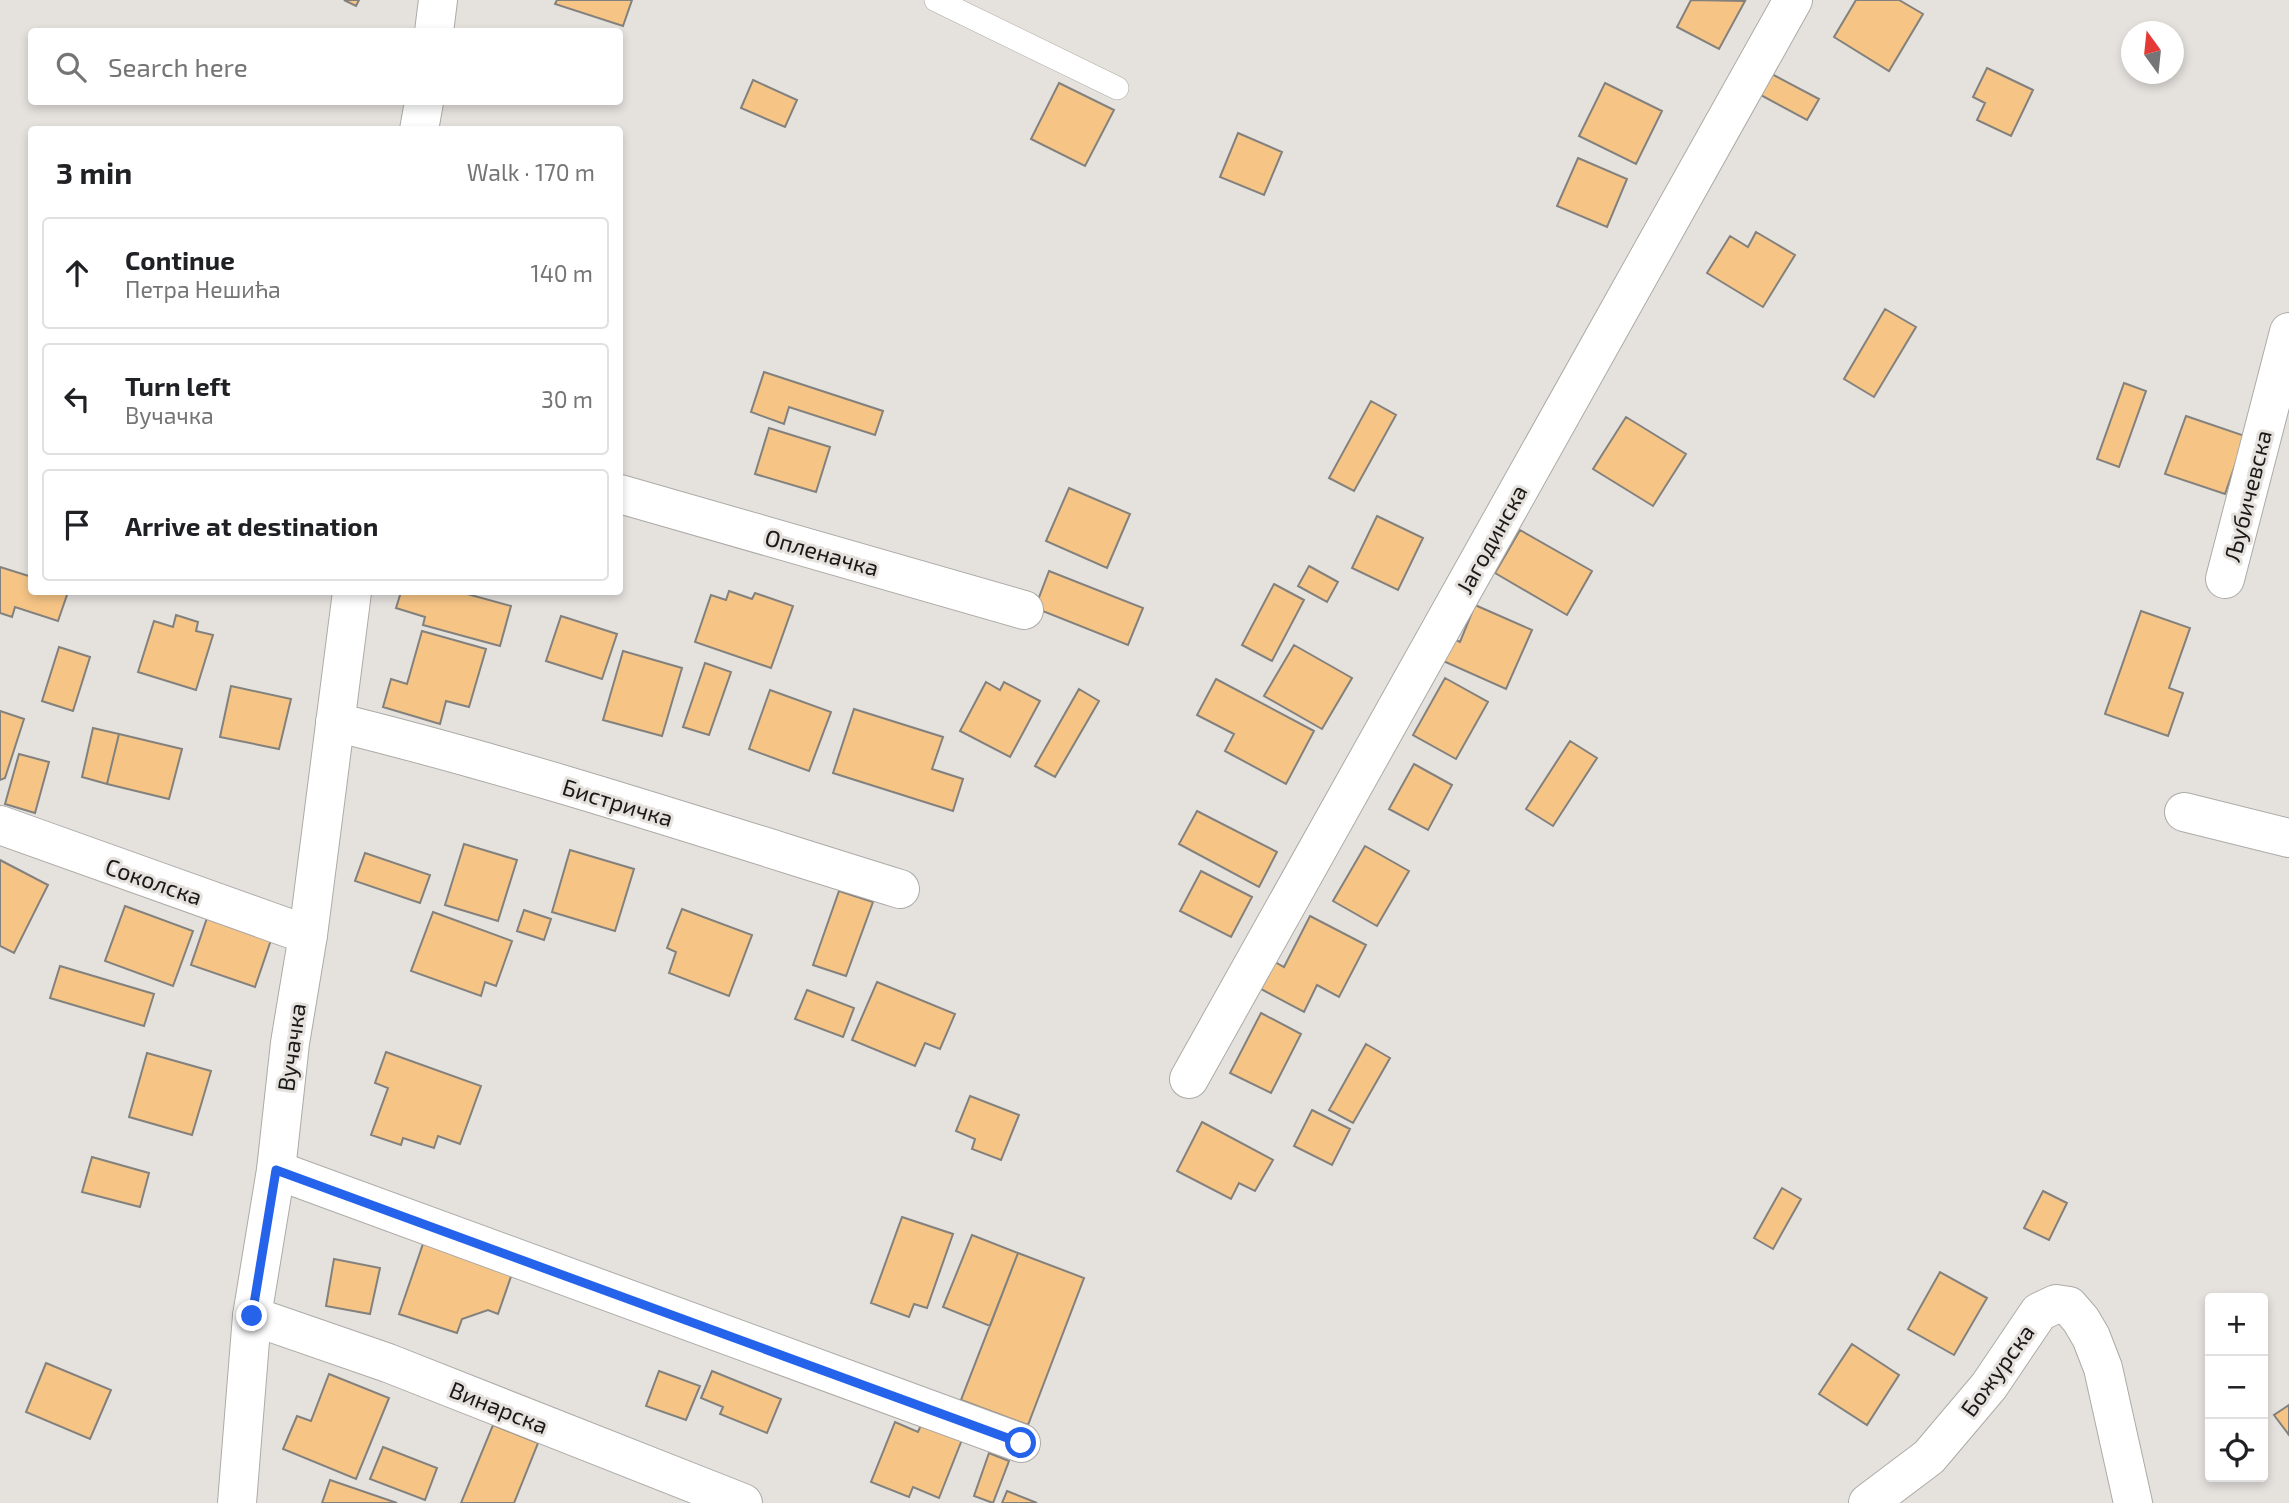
<!DOCTYPE html>
<meta charset="utf-8">
<style>
:root{--surface:#fff;--page:#f6f6f6;--text:#202124;--muted:#757577;--line:#e0e0e0}
body{margin:0;font-family:"Exo 2",sans-serif;background:var(--page);color:var(--text)}
.controls{position:absolute;right:21px;bottom:21px;display:grid;overflow:hidden;border-radius:7px;box-shadow:0 4px 10px #0003}
.controls button{width:63px;height:63px;display:grid;place-items:center;padding:0;border:0;border-bottom:2px solid var(--line);background:var(--surface);color:var(--text);font:35px sans-serif}
.compass{position:absolute;left:2121px;top:21px;width:63px;height:63px;border-radius:50%;background:var(--surface);box-shadow:0 4px 10px #0003;rotate:345deg}
.stop{position:absolute;width:21px;height:21px;margin:-16px;border:5px solid #2563eb;border-radius:50%;background:#fff}
.stop.end{background:#2563eb;border-color:#fff;box-shadow:0 2px 7px #0008}
.list{margin:0;padding:0;list-style:none}
h2{display:flex;justify-content:space-between;align-items:center;height:91px;margin:0;padding:0 28px;font-size:30px}
h2 small{font-size:23px;font-weight:400;color:var(--muted)}
.list li{display:grid;grid-template-columns:46px 1fr auto;gap:21px;align-items:center;box-sizing:border-box;height:112px;margin:0 14px 14px;padding:0 14px;border:2px solid var(--line);border-radius:7px}
.list b{display:block;font-size:26px;white-space:nowrap}
.list p{margin:0;font-size:23px;white-space:nowrap;color:var(--muted)}
.list em{font-size:23px;font-style:normal;color:var(--muted)}
.icon{flex:none;width:38px;height:38px;fill:none;stroke:currentColor;stroke-width:2;stroke-linecap:round;stroke-linejoin:round}
.map{position:relative;flex:none;width:2289px;height:1503px;overflow:hidden}
.search{position:absolute;background:var(--surface);box-shadow:0 4px 10px #0003;left:28px;top:28px;width:595px;height:77px;display:flex;align-items:center;gap:18px;box-sizing:border-box;padding:0 24px;border-radius:7px;color:var(--muted);font-size:26px}
.panel{position:absolute;background:var(--surface);box-shadow:0 4px 10px #0003;left:28px;top:126px;width:595px;height:469px;border-radius:7px}
.map>svg:first-child{display:block}
.building{fill:#f6c586;stroke:#83817d;stroke-width:2}
.lines{fill:none;stroke-linecap:round;stroke-linejoin:round}
.service-casing{stroke:#adaba7;stroke-width:24}
.minor-casing{stroke:#adaba7;stroke-width:40}
.tertiary-casing{stroke:#adaba7;stroke-width:40}
.service{stroke:#fff;stroke-width:23}
.minor{stroke:#fff;stroke-width:38}
.tertiary{stroke:#fff;stroke-width:38}
.route{stroke:#2563eb;stroke-width:9}
.labels{text-anchor:middle;dominant-baseline:central;stroke-width:6;stroke-linejoin:round;paint-order:stroke}
.street-label{font-size:23px;fill:#1a1918;stroke:#e5e2de}
</style>
<div class="map">
<svg width="2289" height="1503" viewBox="0 0 2289 1503">
<rect width="100%" height="100%" fill="#e5e2de"/>
<path class="building" d="M344,0H359L356,6Z
M557,0H632L623,26L555,4Z
M1691,0L1745,1L1719,49L1677,27Z
M1856,0H1899L1923,14L1889,71L1834,37Z
M1987,68L2033,90L2011,136L1977,120L1985,103L1973,97Z
M1768,72L1819,99L1807,120L1757,93Z
M753,80L797,100L785,127L741,108Z
M1059,83L1114,110L1085,166L1031,139Z
M1605,83L1662,111L1636,164L1579,136Z
M1238,133L1282,152L1264,195L1220,177Z
M1578,158L1627,179L1607,227L1557,206Z
M1756,232L1795,255L1763,307L1707,273L1730,236L1748,247Z
M1885,309L1916,327L1874,397L1844,379Z
M764,372L883,411L875,435L789,407L784,424L751,412Z
M2124,383L2146,391L2119,467L2097,459Z
M1371,401L1396,415L1354,491L1329,478Z
M2186,416L2245,436L2225,494L2165,474Z
M1626,417L1686,454L1653,506L1593,469Z
M769,428L830,447L816,492L755,474Z
M1069,488L1130,514L1107,568L1046,541Z
M1377,516L1423,538L1398,590L1352,568Z
M1520,530L1592,571L1567,615L1495,573Z
M1309,566L1338,582L1327,602L1298,586Z
M0,567L32,577V592H68L58,621L15,607L12,617L0,613Z
M1049,571L1143,608L1128,645L1035,608Z
M1274,584L1304,600L1272,661L1242,645Z
M729,591L752,599L755,593L793,606L771,668L695,642L711,595L726,600Z
M401,592H460L511,606L500,646L423,625L425,617L396,608Z
M1475,605L1532,630L1506,689L1441,660L1451,638L1460,642Z
M2141,611L2190,628L2169,688L2183,693L2168,736L2105,714Z
M176,615L198,622L196,631L213,635L196,690L138,672L154,621L173,627Z
M561,616L617,634L602,679L546,661Z
M422,631L486,649L469,707L446,701L440,724L383,707L391,679L407,684Z
M1294,645L1352,678L1322,729L1264,696Z
M59,647L90,657L73,711L42,701Z
M623,651L682,668L662,736L603,720Z
M705,663L731,672L709,735L683,727Z
M1445,678L1488,702L1456,759L1413,735Z
M1216,679L1314,731L1286,784L1225,751L1234,734L1197,715Z
M986,682L1000,690L1004,682L1040,701L1010,757L960,731Z
M231,686L291,699L279,749L220,737Z
M1079,689L1099,701L1055,777L1035,766Z
M770,690L831,712L809,771L749,749Z
M854,709L943,737L932,769L963,779L953,811L833,773Z
M0,711L24,719L5,778L0,780Z
M93,728L119,734L107,784L82,777Z
M119,734L182,749L169,799L107,784Z
M1570,741L1597,758L1553,826L1526,809Z
M19,754L49,762L35,813L5,804Z
M1414,764L1452,785L1428,830L1389,809Z
M1197,811L1277,852L1259,887L1179,844Z
M464,844L517,860L498,921L445,905Z
M1365,846L1409,871L1377,926L1333,901Z
M570,850L634,869L615,931L552,912Z
M365,853L430,875L420,903L355,881Z
M0,860L48,885L14,953L0,946Z
M1201,871L1252,897L1231,937L1180,911Z
M839,891L873,902L846,976L813,965Z
M125,906L193,931L173,986L105,961Z
M682,909L752,935L729,996L669,973L676,952L667,948Z
M524,910L551,919L544,940L517,931Z
M433,912L512,941L496,986L485,982L481,996L411,971Z
M208,915L272,937L255,987L191,965Z
M1310,916L1366,945L1339,997L1317,985L1304,1012L1261,989L1275,962L1284,967Z
M60,966L154,994L144,1026L50,998Z
M877,982L955,1014L940,1049L925,1043L915,1066L852,1040Z
M807,990L854,1008L843,1037L795,1019Z
M1261,1013L1301,1034L1271,1093L1230,1073Z
M1366,1044L1390,1058L1353,1123L1329,1110Z
M386,1052L481,1086L460,1144L438,1136L434,1148L403,1138L401,1145L371,1135L388,1088L375,1083Z
M147,1053L211,1071L192,1135L129,1117Z
M970,1096L1019,1115L1001,1160L972,1149L975,1139L956,1131Z
M1312,1110L1350,1129L1332,1165L1294,1146Z
M1202,1122L1273,1160L1255,1191L1239,1183L1231,1199L1177,1171Z
M92,1157L149,1173L140,1207L82,1192Z
M1782,1188L1801,1199L1773,1249L1754,1238Z
M2043,1191L2067,1203L2049,1240L2024,1228Z
M902,1217L953,1234L927,1308L914,1304L909,1317L871,1303Z
M426,1235L515,1265L498,1314L488,1310L462,1319L457,1333L399,1314Z
M972,1235L1018,1253L990,1326L943,1307Z
M1018,1253L1084,1278L1028,1425L961,1400Z
M334,1259L380,1268L370,1314L326,1306Z
M1940,1272L1987,1298L1954,1355L1908,1329Z
M1852,1344L1899,1375L1867,1425L1819,1394Z
M46,1363L111,1390L90,1439L26,1412Z
M659,1371L700,1386L686,1420L646,1406Z
M712,1371L781,1399L767,1433L720,1414L723,1407L701,1398Z
M329,1374L389,1398L356,1479L283,1449L297,1416L311,1421Z
M2289,1405V1435L2274,1415Z
M925,1416L965,1432L939,1498L913,1487L909,1497L871,1482L895,1422L918,1432Z
M493,1425L538,1443L514,1503H461Z
M383,1447L437,1468L425,1500L370,1479Z
M989,1453L1009,1461L993,1503L974,1496Z
M330,1480L397,1503H322Z
M1007,1491L1037,1503H1002Z"/>
<g class="lines">
<g class="service-casing">
<path id="service" d="M936,0L1117,88"/>
</g>
<g class="minor-casing">
<path id="minor" d="M620,494L1024,610
M2225,579L2289,332
M335,722C526,769 713,831 900,889
M2184,812L2289,838
M0,825L308,935
M1189,1079L1793,0
M276,1170L1021,1443
M252,1316L388,1363L743,1503
M1868,1503L1929,1457L1989,1386L2039,1312L2056,1304L2069,1306L2081,1320L2091,1337L2103,1368L2133,1503"/>
</g>
<g class="tertiary-casing">
<path id="tertiary" d="M434,32L438,0
M419,130L424,102
M237,1503L252,1316L276,1170L290,1043L308,935L352,592"/>
</g>
<use href="#service" class="service"/>
<use href="#minor" class="minor"/>
<use href="#tertiary" class="tertiary"/>
</g>
<g class="lines">
<path class="route" d="M252,1316L276,1170L1021,1443"/>
</g>
<g class="labels">
<g class="street-label">
<text transform="translate(2247 496) rotate(-76)">Љубичевска</text>
<text transform="translate(1491 539) rotate(-61)">Јагодинска</text>
<text transform="translate(822 552) rotate(16)">Опленачка</text>
<text transform="translate(618 802) rotate(17)">Бистричка</text>
<text transform="translate(154 881) rotate(19)">Соколска</text>
<text transform="translate(291 1047) rotate(-82)">Вучачка</text>
<text transform="translate(1997 1370) rotate(-54)">Божурска</text>
<text transform="translate(499 1407) rotate(22)">Винарска</text>
</g>
</g>
</svg>
<div class="controls">
<button>+</button>
<button>−</button>
<button><svg class="icon" aria-label="locate" viewBox="0 0 24 24"><circle cx="12" cy="12" r="6"/><path d="M12 2v4M12 18v4M2 12h4M18 12h4"/></svg></button>
</div>
<svg class="compass" viewBox="-18 -18 36 36"><path d="M0-13l5 13h-10z" fill="#e53935"/><path d="M0 13l5-13h-10z" fill="#757577"/></svg>
<div class="stop" style="left:1021px;top:1443px"></div>
<div class="stop end" style="left:252px;top:1316px"></div>
<div class="search"><svg class="icon" aria-label="search" viewBox="0 0 24 24"><circle cx="10" cy="10" r="6"/><path d="M15 15l6 6"/></svg>Search here</div>
<section class="panel">
<h2>3 min<small>Walk · 170 m</small></h2>
<ul class="list">
<li><svg class="icon" aria-label="ahead" viewBox="0 0 24 24"><path d="M12 20V5M6 11l6-6 6 6"/></svg><div><b>Continue</b><p>Петра Нешића</p></div><em>140 m</em></li>
<li><svg class="icon" aria-label="left" viewBox="0 0 24 24"><path d="M17 20v-9H6M10 6l-5 5 5 5"/></svg><div><b>Turn left</b><p>Вучачка</p></div><em>30 m</em></li>
<li><svg class="icon" aria-label="arrive" viewBox="0 0 24 24"><path d="M6 21V4h12l-3 4 3 4H6"/></svg><div><b>Arrive at destination</b></div></li>
</ul>
</section>
</div>
